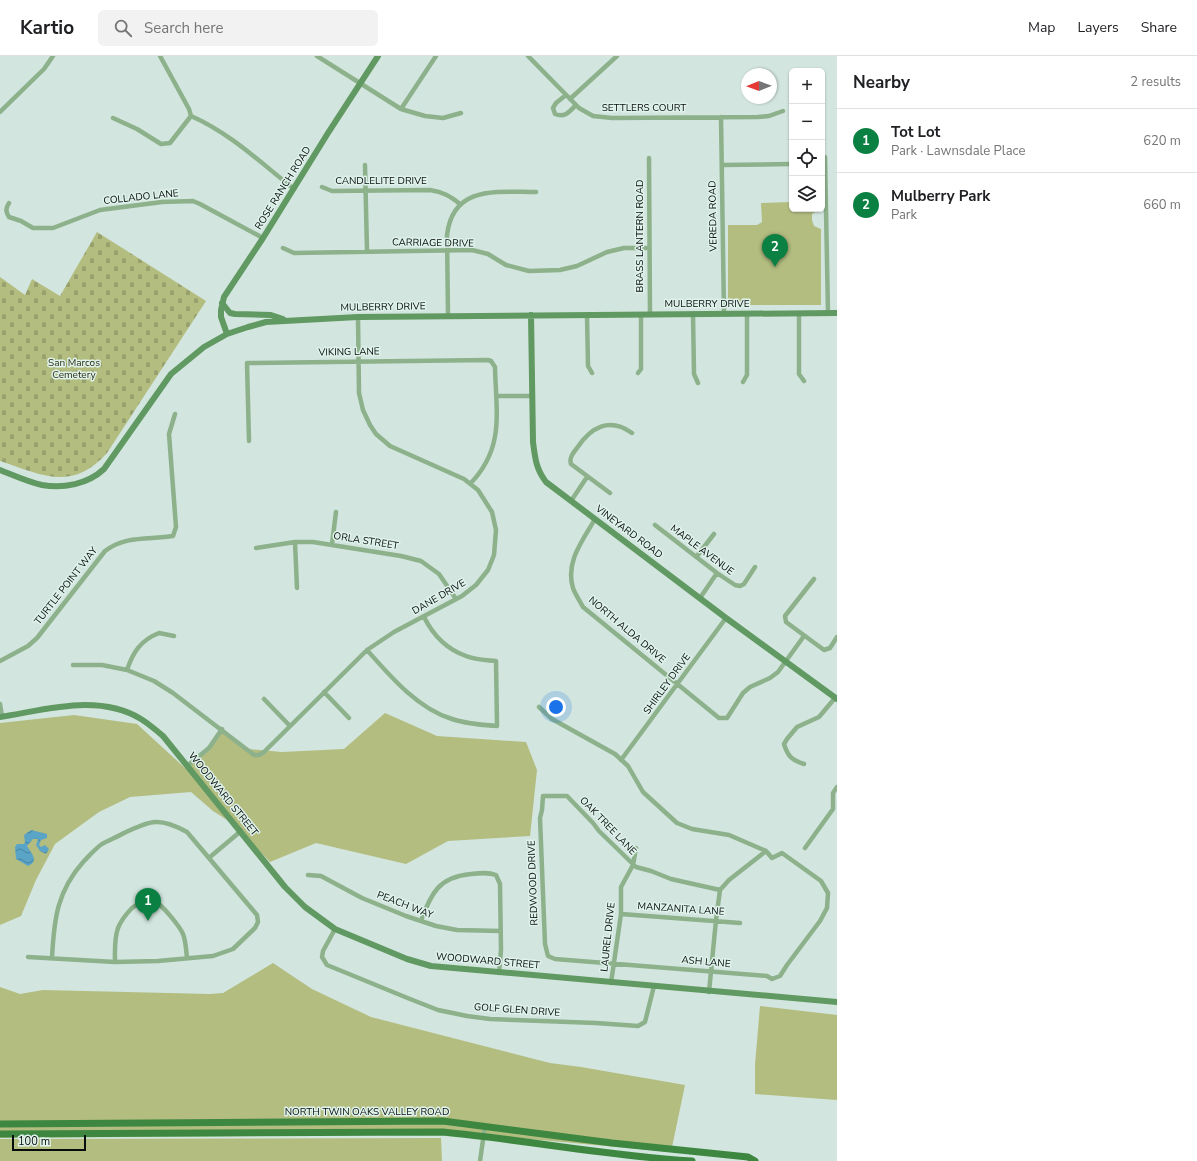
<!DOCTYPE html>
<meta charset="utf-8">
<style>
:root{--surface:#fff;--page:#f2f2f2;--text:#202124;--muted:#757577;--line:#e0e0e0;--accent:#0b8043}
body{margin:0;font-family:"Nunito Sans",sans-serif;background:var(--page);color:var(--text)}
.controls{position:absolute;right:12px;top:12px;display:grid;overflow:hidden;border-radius:6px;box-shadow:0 1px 3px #0004}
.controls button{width:36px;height:36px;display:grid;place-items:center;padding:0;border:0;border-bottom:1px solid var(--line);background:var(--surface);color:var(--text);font:20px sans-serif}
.compass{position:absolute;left:741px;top:12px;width:36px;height:36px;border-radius:50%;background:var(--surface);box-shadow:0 1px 3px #0004;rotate:269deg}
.scale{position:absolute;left:12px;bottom:10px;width:74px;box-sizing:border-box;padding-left:4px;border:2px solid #070d0b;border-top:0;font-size:11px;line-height:14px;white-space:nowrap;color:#070d0b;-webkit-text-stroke:3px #dff2eb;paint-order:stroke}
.you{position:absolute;left:556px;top:651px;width:14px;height:14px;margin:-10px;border:3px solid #fff;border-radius:50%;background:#1a73e8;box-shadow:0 0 0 6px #1a73e833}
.badge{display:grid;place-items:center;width:26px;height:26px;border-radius:50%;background:var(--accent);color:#fff;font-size:13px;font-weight:700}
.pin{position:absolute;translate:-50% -33px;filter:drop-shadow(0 1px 2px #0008)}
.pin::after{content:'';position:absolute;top:21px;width:14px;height:12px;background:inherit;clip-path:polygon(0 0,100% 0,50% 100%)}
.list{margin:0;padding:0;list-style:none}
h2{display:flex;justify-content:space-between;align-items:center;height:52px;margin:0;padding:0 16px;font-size:17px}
h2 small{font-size:13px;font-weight:400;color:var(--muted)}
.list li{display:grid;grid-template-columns:26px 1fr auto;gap:12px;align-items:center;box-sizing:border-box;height:64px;padding:0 16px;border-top:1px solid var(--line)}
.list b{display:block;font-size:15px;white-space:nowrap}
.list p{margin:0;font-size:13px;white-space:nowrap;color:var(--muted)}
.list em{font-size:13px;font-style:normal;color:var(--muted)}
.icon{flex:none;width:22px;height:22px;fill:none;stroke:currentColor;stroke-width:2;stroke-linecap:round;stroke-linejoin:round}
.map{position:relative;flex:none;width:837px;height:1105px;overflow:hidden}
header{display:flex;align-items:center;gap:24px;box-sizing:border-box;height:56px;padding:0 20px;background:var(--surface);border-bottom:1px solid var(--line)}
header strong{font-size:19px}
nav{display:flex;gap:22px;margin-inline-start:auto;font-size:14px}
.search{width:280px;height:36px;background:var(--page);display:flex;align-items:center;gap:10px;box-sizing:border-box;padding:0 14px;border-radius:6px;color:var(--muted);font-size:15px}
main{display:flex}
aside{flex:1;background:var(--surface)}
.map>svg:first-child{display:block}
.green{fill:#b3bd80}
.cemetery{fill:url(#cemetery-stones)}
.water{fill:url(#water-waves)}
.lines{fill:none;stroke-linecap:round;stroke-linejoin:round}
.street{stroke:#8cb18b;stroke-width:4.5}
.secondary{stroke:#609961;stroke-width:6}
.primary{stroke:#3e8741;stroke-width:7}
.labels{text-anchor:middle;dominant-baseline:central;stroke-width:3;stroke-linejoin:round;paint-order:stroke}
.street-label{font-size:10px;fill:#070d0b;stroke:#dff2eb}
.park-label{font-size:10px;fill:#2a2e11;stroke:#dff2eb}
</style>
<header>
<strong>Kartio</strong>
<div class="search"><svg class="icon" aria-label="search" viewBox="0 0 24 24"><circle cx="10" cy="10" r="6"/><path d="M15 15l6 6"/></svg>Search here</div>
<nav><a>Map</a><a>Layers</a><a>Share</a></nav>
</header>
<main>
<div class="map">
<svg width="837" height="1105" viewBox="0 0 837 1105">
<defs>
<pattern id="cemetery-stones" width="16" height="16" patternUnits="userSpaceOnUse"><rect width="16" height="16" fill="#b3bd80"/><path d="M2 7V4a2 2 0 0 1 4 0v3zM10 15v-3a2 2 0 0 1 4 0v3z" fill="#98a16d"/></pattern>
<pattern id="water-waves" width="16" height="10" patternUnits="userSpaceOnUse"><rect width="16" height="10" fill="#5aa4c7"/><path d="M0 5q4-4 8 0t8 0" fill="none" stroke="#4884a0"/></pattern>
</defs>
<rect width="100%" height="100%" fill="#d2e5de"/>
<path class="green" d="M792,146V153H819L812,158V164L814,170L821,173V249H728V169H757L762,166L761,147Z
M385,657L437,680L526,686L537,714L530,780L448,785L406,808L316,787L270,806L235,769L213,755L191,736L130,741L99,756L55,788L36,824L21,860L0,869V667L74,659L137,668L198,724L187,710L206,695L222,673L248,693L282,696L344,693Z
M273,907L312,933L371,961L550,1007L581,1011L685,1029L671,1096L443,1075L247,1080L0,1082V931L20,938L43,934L210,938L223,937Z
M760,950L837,959V1044L755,1038V1009Z
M441,1082L442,1105H0V1083Z"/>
<path class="cemetery" d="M97,176L206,245L107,397C72,436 42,419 0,405V221L25,239L32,223L60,240Z"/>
<path class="water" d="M31,774L47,778V782L41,784L39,789L41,791L45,789L49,793L46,798L40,795L36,789L38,783H33L27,790C31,797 40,805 28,810L16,803L15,791L17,788H24L25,786L24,779Z"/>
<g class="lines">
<path class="street" d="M160,0L189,53L191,60C230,77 261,107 294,133
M317,0L401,53L425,60L443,62L461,57
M528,0L579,52L593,60L612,62L758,61L769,60L783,55
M566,39L556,47L553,52L555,58C565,62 569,56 576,49
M570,43L617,0
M401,53L436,0
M0,56L44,13L53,0
M721,61L724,258
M113,62L137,73L161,88L170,87L191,60
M825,101L828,257
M649,102L650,259
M365,109L367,195
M722,109L792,108
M322,131L332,135L430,134C443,136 450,140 460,148
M9,147C5,153 6,156 9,161L21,165L33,172H53L100,154L162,146L193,145L200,148L263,182
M283,192L294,197L472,194L488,198L506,209L529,215L560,214L577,210L607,196L624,192H649
M799,257V318L804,325
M693,258L694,318L698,327
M587,259L588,310L592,317
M448,260L447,179C453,129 497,136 536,136
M638,317L641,313V259
M743,326L747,319V258
M496,340H533
M249,385L247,307L488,304L491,305L495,311C496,357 505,392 470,428
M610,437L571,408C569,402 573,397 577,392C591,371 609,361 632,377
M571,445L587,421
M595,463C583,484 565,506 573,532C575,538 580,545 583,551L719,662H727L743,637L750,631L770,622L778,616L804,580
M655,469L717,517L735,529L740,530L744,528L755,511
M295,486L297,532
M332,488L336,456
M256,492L295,486H313L401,500L421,505L439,518L456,543
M697,500L714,478
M814,523L785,560L786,566L824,594L830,592L837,581
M700,542L717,517
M367,594C390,620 418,653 452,663C467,668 482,669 497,670L496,605C487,604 475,604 466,600C446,593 433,579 424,561
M0,605L28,590L37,582L105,495C126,479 149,484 173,480L176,471L169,378L175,358
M73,609H102L127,614L154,625L173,637L254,699H259L264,696L367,594L394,576L462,540L476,529L488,514L494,499L496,474L492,456L478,434L464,423L390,390L376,378L370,369L363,354L359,337L358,261
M127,614C133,596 141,584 159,577L174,580
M324,636L349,662
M264,643L290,670
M0,648L2,660
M539,651L552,663L615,698L628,710L643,736L677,767L692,773L729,779L766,795L772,802L782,797L821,825L828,837L827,852L820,865L787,909L780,920L772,923L767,920L555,903L548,900L545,888L540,762L542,754L543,740H567L593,767L599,775L636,811L651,815L671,823L720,834
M621,704L726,562
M804,708C792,704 788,701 784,688L787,683L797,671L819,661L835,642
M187,710L209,692L222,673
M805,792L833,753V737L837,731
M210,801L241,775
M308,819L321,820L362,842L406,860L436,870L457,874L501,875
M621,858L740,867
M421,865C431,837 439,821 471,818C480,817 488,816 496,819L500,828L501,894L499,917
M335,873L323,895L322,901L327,909L410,943L438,954L467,960L490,963L596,967L638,970L645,966L654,930
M28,901L115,906L158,905L213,900L233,893L255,872L258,866L257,859L187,776C160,761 151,764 124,777C117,781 109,784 102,788C96,792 90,799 84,805C57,835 54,863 52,902
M115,906C115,895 114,883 118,872C121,865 127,857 132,852C138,847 148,843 155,846C162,848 180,871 183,878C186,886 186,894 187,902
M611,927L621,858V831L633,809L636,792
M709,936L716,864L720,834L729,824L766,795
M480,1105L485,1070"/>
<path class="secondary" d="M222,247L230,257L235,258L271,259L283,263
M531,259L533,386C535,402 536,413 546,426L726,562L837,643
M227,278L221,261V254L224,241L263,182L328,77L378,0
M0,414C13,419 28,426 42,429C63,433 88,428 104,413L171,318L204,291L227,278L248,271L266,266L358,261L837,257
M0,661C46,654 98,637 141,663C149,668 156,674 163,680L285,831L305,851L335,873L407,903L431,910L837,946"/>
<path class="primary" d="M0,1068L443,1065L612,1087L748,1101L755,1105
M0,1078L443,1076C526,1084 609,1100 692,1105"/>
</g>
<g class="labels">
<g class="street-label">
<text x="644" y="52">SETTLERS COURT</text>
<text x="381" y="125">CANDLELITE DRIVE</text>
<text transform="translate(283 132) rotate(-58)">ROSE RANCH ROAD</text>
<text transform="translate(141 141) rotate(-6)">COLLADO LANE</text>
<text transform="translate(713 160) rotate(-91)">VEREDA ROAD</text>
<text transform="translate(640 180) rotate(-90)">BRASS LANTERN ROAD</text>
<text transform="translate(433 187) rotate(1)">CARRIAGE DRIVE</text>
<text x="707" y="248">MULBERRY DRIVE</text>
<text transform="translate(383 251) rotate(-1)">MULBERRY DRIVE</text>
<text transform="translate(349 296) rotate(-1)">VIKING LANE</text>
<text transform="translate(629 476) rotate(37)">VINEYARD ROAD</text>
<text transform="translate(366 485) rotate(9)">ORLA STREET</text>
<text transform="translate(702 494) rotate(37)">MAPLE AVENUE</text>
<text transform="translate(66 530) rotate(-52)">TURTLE POINT WAY</text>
<text transform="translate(439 541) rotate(-30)">DANE DRIVE</text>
<text transform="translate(627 574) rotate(40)">NORTH ALDA DRIVE</text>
<text transform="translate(667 628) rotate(-54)">SHIRLEY DRIVE</text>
<text transform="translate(223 738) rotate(51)">WOODWARD STREET</text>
<text transform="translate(608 770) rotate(46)">OAK TREE LANE</text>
<text transform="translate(533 827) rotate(-92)">REDWOOD DRIVE</text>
<text transform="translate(405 849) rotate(21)">PEACH WAY</text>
<text transform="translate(681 853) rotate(4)">MANZANITA LANE</text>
<text transform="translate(608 881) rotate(-84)">LAUREL DRIVE</text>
<text transform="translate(488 905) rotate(5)">WOODWARD STREET</text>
<text transform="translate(706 906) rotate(5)">ASH LANE</text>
<text transform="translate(517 954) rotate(4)">GOLF GLEN DRIVE</text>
<text x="367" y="1056">NORTH TWIN OAKS VALLEY ROAD</text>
</g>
<g class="park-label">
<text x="74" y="307">San Marcos<tspan x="74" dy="12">Cemetery</tspan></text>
</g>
</g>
</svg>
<div class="controls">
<button>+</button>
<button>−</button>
<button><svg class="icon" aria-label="locate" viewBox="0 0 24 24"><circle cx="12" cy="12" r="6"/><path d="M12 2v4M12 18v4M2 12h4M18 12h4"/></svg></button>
<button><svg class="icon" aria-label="layers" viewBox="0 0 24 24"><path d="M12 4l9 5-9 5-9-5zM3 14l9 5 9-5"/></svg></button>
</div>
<svg class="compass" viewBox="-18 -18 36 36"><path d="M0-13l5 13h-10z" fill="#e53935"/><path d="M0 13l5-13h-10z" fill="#757577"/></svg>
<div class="scale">100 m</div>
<div class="you"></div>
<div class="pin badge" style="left:148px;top:865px">1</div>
<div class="pin badge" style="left:775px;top:211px">2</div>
</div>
<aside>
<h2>Nearby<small>2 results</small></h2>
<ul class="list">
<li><span class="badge">1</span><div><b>Tot Lot</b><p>Park · Lawnsdale Place</p></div><em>620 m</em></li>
<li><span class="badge">2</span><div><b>Mulberry Park</b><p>Park</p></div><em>660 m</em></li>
</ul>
</aside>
</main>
